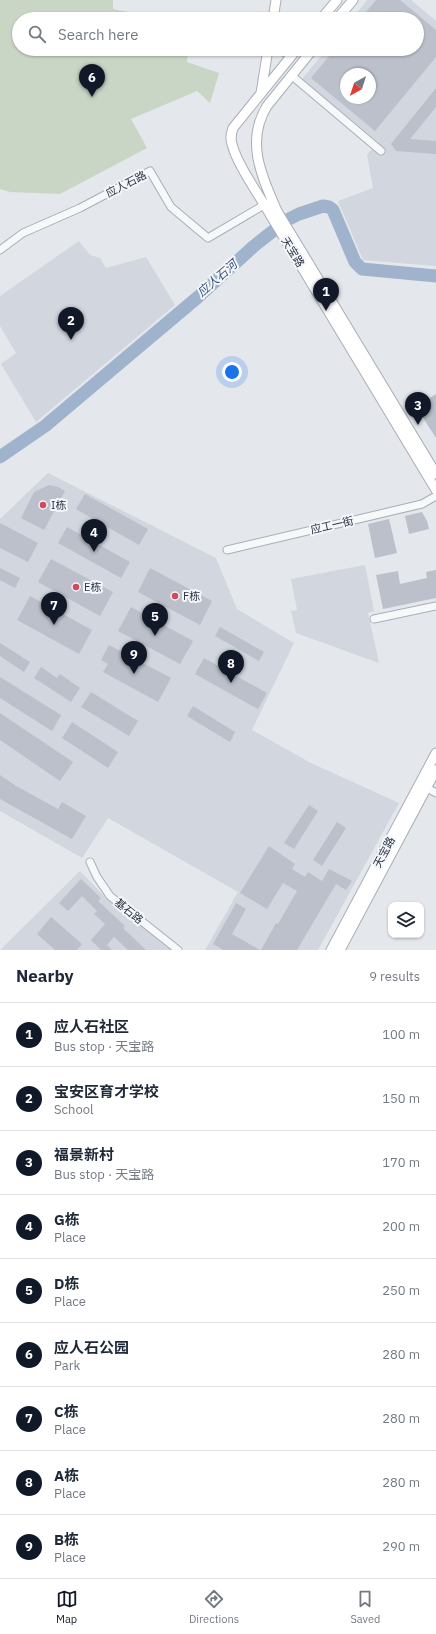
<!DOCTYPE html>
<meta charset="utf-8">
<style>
:root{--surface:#fff;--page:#f6f6f7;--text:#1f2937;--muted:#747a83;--line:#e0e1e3;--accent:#111827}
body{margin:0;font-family:"IBM Plex Sans","Noto Sans SC",sans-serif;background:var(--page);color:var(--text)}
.controls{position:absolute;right:12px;bottom:12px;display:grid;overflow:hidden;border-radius:8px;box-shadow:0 1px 3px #0004}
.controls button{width:36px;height:36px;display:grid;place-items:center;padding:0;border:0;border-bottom:1px solid var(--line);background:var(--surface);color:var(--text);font:20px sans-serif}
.compass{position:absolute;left:340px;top:68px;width:36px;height:36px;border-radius:50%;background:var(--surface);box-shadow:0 1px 3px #0004;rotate:219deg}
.you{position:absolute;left:232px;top:372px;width:14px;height:14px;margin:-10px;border:3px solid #fff;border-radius:50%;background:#1a73e8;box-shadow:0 0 0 6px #1a73e833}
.badge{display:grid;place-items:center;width:26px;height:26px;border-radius:50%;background:var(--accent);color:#fff;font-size:13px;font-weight:700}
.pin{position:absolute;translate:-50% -33px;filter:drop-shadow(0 1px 2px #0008)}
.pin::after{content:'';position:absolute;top:21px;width:14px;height:12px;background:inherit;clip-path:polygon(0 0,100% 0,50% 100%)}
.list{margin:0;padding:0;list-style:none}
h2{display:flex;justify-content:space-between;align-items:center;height:52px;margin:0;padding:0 16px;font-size:17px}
h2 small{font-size:13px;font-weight:400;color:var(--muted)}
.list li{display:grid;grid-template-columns:26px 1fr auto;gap:12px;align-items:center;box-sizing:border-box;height:64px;padding:0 16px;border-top:1px solid var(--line)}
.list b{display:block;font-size:15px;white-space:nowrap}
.list p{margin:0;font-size:13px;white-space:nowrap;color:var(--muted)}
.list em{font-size:13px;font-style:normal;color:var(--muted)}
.icon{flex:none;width:22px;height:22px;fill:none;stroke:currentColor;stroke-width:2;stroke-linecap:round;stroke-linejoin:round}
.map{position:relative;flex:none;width:436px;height:950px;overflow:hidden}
.search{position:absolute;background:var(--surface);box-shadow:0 1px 3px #0004;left:12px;right:12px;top:12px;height:44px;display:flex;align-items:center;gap:10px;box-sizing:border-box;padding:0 14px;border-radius:22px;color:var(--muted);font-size:15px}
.sheet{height:628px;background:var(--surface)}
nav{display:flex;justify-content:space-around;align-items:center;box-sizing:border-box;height:56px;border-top:1px solid var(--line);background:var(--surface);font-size:11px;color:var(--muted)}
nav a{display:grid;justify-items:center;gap:2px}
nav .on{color:var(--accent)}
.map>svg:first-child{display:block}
.built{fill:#d2d6de;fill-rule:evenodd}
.green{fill:#c9d6c5}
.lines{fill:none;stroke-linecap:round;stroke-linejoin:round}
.river{stroke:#9fb4cc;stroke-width:13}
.building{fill:#bbc0ca;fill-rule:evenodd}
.street-casing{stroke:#a9aeb7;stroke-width:9}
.secondary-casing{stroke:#a9aeb7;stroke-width:11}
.street{stroke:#f7f8fa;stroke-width:7}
.secondary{stroke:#fff;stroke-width:9}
.poi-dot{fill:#d1495b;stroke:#f4f6f9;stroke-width:1.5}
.labels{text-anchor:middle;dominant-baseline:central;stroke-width:4;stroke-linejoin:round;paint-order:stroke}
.street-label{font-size:11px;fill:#2b3445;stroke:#f4f6f9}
.poi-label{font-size:11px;fill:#2b3445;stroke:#f4f6f9;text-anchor:start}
.water-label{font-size:12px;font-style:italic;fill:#34527a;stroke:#f4f6f9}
</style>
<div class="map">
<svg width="436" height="950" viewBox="0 0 436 950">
<rect width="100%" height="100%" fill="#e4e7ec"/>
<path class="built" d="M367,0H411L436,21V266L363,260L338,201L373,188L367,155L378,142L302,79L327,49H417V19H352ZM346,74H370V98H346Z
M79,241L90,255L100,258L106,268L146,257L175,305L36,422L1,364L16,353L0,326V296Z
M48,473L216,558L237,609L294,643L252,730L311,763L399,803L318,950H205L238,892L108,818L82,858L0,811V519Z
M365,565L374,611L368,613L379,663L296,633L291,611L297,610L291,579Z
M80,871L106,898L178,950H0Z"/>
<path class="green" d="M0,0H113V9L144,15L149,19H19V49H188L187,62L219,73L210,103L197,91L131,119L147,148L60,194L10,192L0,189Z"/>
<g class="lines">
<path class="river" d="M0,457L45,426L198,297L254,246L287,220L299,214L323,206L329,207L333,210L355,262L362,269L436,276"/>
</g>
<path class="building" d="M376,0H400L436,30V57L375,131L311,78L335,49H417V19H360ZM346,74H370V98H346Z
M436,88V107L410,139L436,141V154L396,151L391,144Z
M436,394V438L416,407Z
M49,485L58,487L65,491L44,530L21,518L34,492Z
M85,494L148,529L139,545L76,509Z
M422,512L427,521L429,529L409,534L405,516Z
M389,519L397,553L375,558L368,524Z
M0,523L38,543L28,562L0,548Z
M67,527L130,562L121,578L58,543Z
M51,559L113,592L100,616L38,582Z
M0,568L20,578L15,588L0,580Z
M150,568L212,601L200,625L138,592Z
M436,570V598L383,609L376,575L398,571L400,584L427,578L426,572Z
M30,596L92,630L79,654L17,620Z
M131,607L193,641L180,664L118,631Z
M220,627L264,652L259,661L215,636Z
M0,643L30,662L24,672L0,656Z
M109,645L171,678L158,702L103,672L108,664L101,660Z
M204,658L267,693L258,709L195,674Z
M41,667L57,678L60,674L80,688L71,702L34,678Z
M0,677L61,715L52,731L0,698Z
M91,692L138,721L129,736L81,707Z
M193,706L235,732L230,742L187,716Z
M0,713L73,762L60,781L0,740Z
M72,722L118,752L108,768L62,738Z
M0,775L16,786L58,809L62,802L86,816L72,839L0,799Z
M309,805L318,811L294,849L284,843Z
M337,822L346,828L322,866L313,860Z
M269,846L295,864L292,869L305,877L308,872L322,881L329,869L352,881L346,890L336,884L297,950H261L276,923L278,924L297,891L283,883L267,909L240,893Z
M81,879L101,898L98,901L125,926L123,928L146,950H128L114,937L107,945L112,950H101L91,940L105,924L94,914L97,911L82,896L68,911L59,903Z
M236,903L246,909L232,934L260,950H223L213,944Z
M51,917L82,944L77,950H55L37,934Z"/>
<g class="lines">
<g class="street-casing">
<path id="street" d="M291,75L381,151
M0,250L23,233L80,208L150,171L171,207L208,238L269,202
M227,550L422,504L436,496
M374,619L436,606
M427,788L436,793
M90,862L97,877L110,896L178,950"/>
</g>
<g class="secondary-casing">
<path id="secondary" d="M273,19L276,0
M321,19L337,0
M337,19L353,0
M278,49L286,52L296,49
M297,49L233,128C231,134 230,138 232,144C237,165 260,196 271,216L436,490
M313,49L267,106C245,142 262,177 277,211L436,474
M261,93L268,49
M331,950L436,753
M340,950L436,770"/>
</g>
<use href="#street" class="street"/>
<use href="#secondary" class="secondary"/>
</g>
<g class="poi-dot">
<circle cx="43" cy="505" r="4"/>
<circle cx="76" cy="587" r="4"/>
<circle cx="175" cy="596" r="4"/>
</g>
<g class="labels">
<g class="street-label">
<text transform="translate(126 184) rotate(-27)">应人石路</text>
<text transform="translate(293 252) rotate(59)">天宝路</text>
<text transform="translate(332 525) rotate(-13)">应工一街</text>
<text transform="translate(384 852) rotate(-62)">天宝路</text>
<text transform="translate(129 911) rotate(39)">基石路</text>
</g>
<g class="poi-label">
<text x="51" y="505">I栋</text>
<text x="84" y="587">E栋</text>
<text x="183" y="596">F栋</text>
</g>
<g class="water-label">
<text transform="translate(217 278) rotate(-41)">应人石河</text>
</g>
</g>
</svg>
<div class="controls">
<button><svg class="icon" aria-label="layers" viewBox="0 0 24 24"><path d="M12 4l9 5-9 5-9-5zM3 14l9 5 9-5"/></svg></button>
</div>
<svg class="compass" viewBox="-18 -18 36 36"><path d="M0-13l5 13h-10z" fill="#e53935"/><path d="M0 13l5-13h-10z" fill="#747a83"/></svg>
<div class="you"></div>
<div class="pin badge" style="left:326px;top:311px">1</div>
<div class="pin badge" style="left:71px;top:340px">2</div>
<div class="pin badge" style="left:418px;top:425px">3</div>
<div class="pin badge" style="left:94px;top:552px">4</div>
<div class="pin badge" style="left:155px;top:636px">5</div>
<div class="pin badge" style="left:92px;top:97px">6</div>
<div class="pin badge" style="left:54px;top:625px">7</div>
<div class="pin badge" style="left:231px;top:683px">8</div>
<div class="pin badge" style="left:134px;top:674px">9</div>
<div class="search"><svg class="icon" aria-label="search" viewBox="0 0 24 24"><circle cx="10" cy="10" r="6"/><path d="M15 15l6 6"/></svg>Search here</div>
</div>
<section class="sheet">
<h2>Nearby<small>9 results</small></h2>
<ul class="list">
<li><span class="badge">1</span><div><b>应人石社区</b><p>Bus stop · 天宝路</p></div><em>100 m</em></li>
<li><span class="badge">2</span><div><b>宝安区育才学校</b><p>School</p></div><em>150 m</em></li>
<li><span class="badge">3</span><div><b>福景新村</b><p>Bus stop · 天宝路</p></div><em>170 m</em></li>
<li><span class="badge">4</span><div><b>G栋</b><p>Place</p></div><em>200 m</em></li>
<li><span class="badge">5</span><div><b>D栋</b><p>Place</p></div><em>250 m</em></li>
<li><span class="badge">6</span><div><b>应人石公园</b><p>Park</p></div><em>280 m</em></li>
<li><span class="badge">7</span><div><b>C栋</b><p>Place</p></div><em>280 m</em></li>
<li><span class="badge">8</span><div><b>A栋</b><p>Place</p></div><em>280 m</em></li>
<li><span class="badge">9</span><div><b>B栋</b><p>Place</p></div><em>290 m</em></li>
</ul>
</section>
<nav>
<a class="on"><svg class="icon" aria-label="map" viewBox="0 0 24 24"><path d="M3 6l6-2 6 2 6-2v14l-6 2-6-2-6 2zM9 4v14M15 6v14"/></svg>Map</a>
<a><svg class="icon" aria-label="directions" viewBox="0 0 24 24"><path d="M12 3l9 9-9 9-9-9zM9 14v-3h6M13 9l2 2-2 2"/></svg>Directions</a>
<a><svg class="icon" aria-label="saved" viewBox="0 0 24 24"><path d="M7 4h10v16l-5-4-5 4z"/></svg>Saved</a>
</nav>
